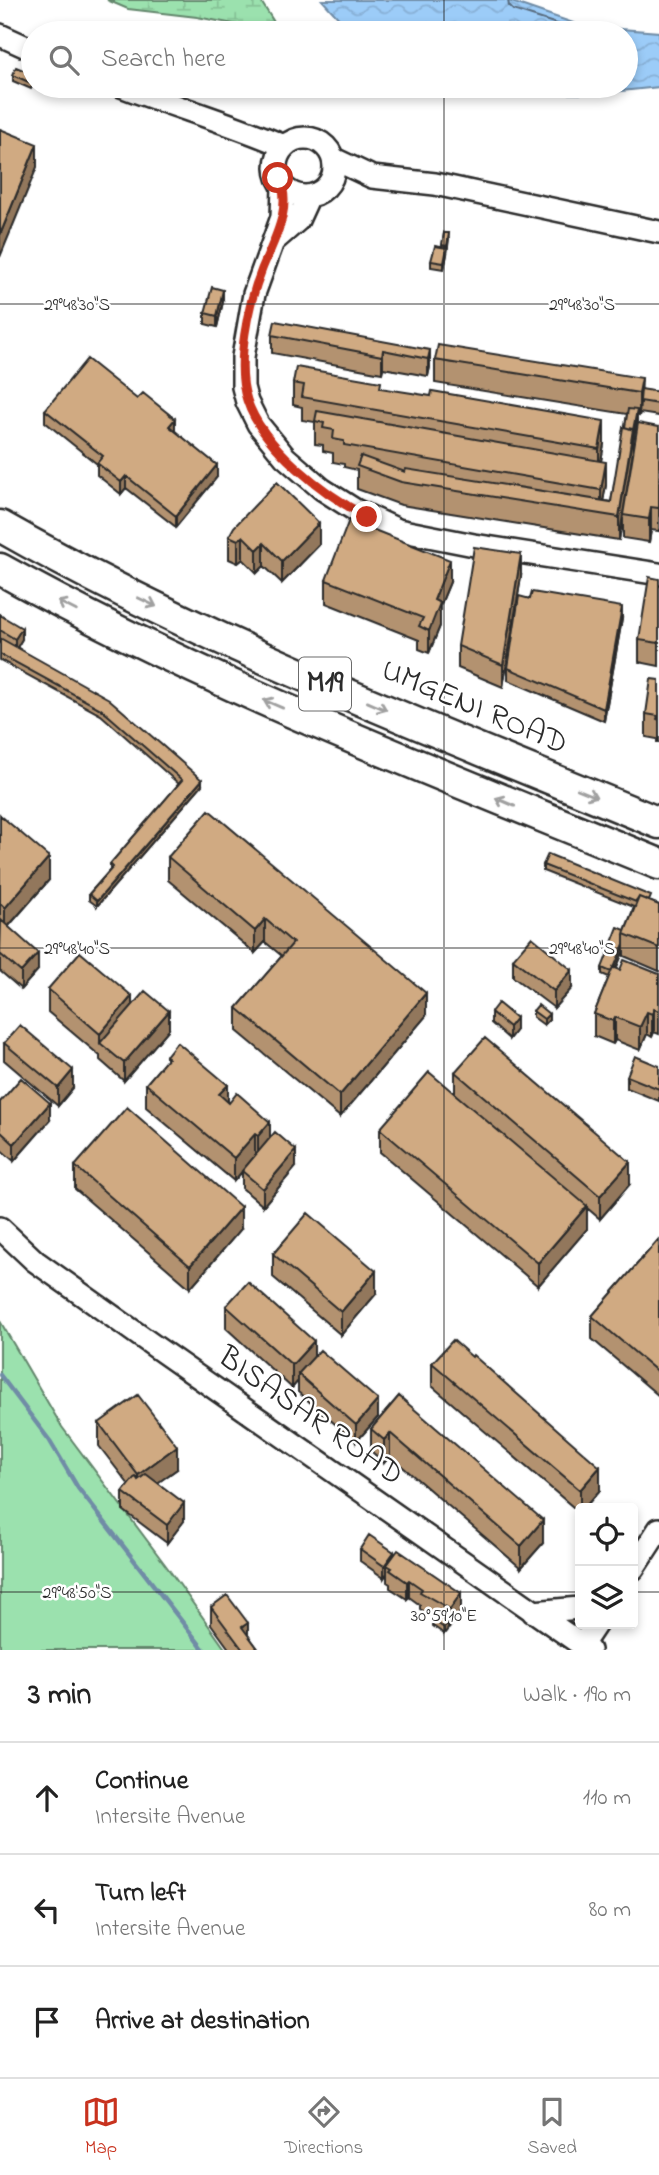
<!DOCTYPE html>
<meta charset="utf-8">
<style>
:root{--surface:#fff;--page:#f6f6f6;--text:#222;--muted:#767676;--line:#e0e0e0;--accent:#c8321e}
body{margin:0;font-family:"Indie Flower",sans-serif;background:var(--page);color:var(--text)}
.controls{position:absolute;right:21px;bottom:21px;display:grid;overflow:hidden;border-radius:7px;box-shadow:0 4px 10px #0003}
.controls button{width:63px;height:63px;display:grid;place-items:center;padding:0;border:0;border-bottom:2px solid var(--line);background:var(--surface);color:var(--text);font:35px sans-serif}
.stop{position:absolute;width:21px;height:21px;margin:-16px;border:5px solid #c8321e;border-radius:50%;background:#fff}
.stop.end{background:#c8321e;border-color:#fff;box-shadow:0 2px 7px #0008}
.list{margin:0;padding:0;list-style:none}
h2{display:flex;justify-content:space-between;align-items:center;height:91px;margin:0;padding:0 28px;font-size:30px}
h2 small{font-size:23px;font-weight:400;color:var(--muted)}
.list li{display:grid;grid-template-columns:46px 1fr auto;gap:21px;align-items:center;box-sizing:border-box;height:112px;padding:0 28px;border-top:2px solid var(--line)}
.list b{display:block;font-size:26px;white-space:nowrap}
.list p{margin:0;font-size:23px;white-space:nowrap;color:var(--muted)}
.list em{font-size:23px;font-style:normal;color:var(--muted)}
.icon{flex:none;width:38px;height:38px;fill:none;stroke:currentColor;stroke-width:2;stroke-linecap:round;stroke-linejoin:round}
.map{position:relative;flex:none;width:659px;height:1650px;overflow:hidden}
.search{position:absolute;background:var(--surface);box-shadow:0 4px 10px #0003;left:21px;right:21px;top:21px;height:77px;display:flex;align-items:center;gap:18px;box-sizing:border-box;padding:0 24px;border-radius:38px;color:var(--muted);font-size:26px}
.sheet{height:427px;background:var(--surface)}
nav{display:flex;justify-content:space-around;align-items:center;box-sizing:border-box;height:98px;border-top:2px solid var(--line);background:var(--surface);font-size:19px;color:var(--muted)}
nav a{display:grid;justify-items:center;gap:4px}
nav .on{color:var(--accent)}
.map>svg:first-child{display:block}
.wetland{fill:url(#wetland-marsh);stroke:#63866c;stroke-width:2}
.green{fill:#9be1ae;stroke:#63866c;stroke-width:2}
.water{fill:url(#water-waves);stroke:#6f8ca6;stroke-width:2}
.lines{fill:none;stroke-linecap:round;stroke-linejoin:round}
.shore{stroke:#586b7d;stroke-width:2}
.stream{stroke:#6f8ca6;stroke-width:4.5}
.minor-casing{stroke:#2b2b2b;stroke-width:26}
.highway-casing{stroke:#2b2b2b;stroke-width:35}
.minor{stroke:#fff;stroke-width:21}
.highway{stroke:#fff;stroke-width:30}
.wall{fill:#b39270;stroke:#2b2b2b;stroke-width:2}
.shaded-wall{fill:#92775b;stroke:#2b2b2b;stroke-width:2}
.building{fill:#d0aa82;stroke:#2b2b2b;stroke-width:2}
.oneway{stroke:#a0a0a0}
.route{stroke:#c8321e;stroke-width:9}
.ticks{fill:none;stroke:#2b2b2b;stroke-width:2;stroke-opacity:0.45}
.labels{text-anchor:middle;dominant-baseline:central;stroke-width:5;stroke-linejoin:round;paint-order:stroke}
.shield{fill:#fff;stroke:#6b6b6b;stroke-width:2}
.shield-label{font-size:30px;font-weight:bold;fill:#2b2b2b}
.street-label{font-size:32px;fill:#2b2b2b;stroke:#fff}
.ticks-label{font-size:18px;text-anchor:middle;fill:#2b2b2b;stroke:#fff;stroke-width:5;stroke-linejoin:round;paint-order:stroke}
</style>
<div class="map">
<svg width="659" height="1650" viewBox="0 0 659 1650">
<defs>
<pattern id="wetland-marsh" width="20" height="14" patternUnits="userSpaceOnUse" patternTransform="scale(1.75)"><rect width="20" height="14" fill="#9be1ae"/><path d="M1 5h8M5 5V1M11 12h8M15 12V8" fill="none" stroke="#86c196"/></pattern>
<pattern id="water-waves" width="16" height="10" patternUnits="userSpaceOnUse" patternTransform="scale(1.75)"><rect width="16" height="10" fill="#9cccf8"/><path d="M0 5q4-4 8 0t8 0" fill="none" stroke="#87afd5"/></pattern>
</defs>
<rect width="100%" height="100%" fill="#fff"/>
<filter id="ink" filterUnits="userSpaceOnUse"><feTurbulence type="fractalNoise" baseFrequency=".0143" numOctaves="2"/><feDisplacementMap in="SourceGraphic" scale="14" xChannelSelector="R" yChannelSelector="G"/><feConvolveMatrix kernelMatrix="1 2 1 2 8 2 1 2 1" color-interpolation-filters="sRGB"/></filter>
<g filter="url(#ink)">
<path class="wetland" d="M107,0H260L281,33L197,17L128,9Z"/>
<path class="green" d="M0,1321L62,1427L167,1567L226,1650H0Z"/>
<path class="water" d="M322,0H506L582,26L659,32V87L592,94L544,93L511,86H626V33H352Z"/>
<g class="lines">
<path class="shore" d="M508,0L509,6L513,10L585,33"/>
<path class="stream" d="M0,1375L50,1441L78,1488L204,1650"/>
<g class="minor-casing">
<path id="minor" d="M0,35L33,50
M121,86C175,107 231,123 284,146
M276 167a29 29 0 1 1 58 0a29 29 0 1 1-58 0Z
M334,159L372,177L435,184L659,232
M283,186L282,217L254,294L243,357V387L247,402L258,424L285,457L322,489L355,510L398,530L474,545L659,574
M275,240L298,220L309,196
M0,1228L35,1261L157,1348L589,1650
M633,1569L659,1529
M533,1612L580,1608
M582,1645L596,1624"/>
</g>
<g class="highway-casing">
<path id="highway" d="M0,526C209,645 437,731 659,823
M0,569C211,687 436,772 659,864"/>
</g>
<use href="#minor" class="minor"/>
<use href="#highway" class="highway"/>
</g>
<path class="wall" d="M33,74V84L31,89L13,81V75Z
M444,233L449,239L447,254L444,269L431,267V261L442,247Z
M223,302L217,327L205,324V313Z
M272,335L430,350V367L428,376L383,368L382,373L272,353Z
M435,360L659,392V416L640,413L639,416L637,415L633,442V450L659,427V531L651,530L649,542L623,538V518L619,540L401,505L357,489V470L344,467V464L333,462V453L323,451V445L315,444V422L302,420V407L293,405V383L381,388L604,444L601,461L606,485L603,501L611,502L627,414L435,383Z
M45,410L175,431L217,477L176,527L126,488L121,494L97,475V464L45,422Z
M319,523V545L282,583L264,566L257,573L243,559L238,563L229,559V536Z
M521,577L503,687L458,668V646Z
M659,579V666L639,662V640Z
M326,580L450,582L440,606V626L429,653L419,649V640L326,603Z
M0,615L22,639L17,647L202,785L97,906L89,900V894L110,870V864L179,784L101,715L0,660Z
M622,619L604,721L508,680V668Z
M659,680V742H657V739L646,737V714Z
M0,815L49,880L8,927L38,970L21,989L0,971Z
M168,857L426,1016L340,1117L237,1031V1008L282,956L265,942L255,953L168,880Z
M543,865L659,905V971L624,956V950L616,969L620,970L659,974V1034L654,1032L652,1037L647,1034L640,1050L615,1040L613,1044L594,1036V1014L609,977L602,974V968L625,930L634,907L543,871Z
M513,959L572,988L554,1008L513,977Z
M48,989L132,1006L169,1029L124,1081L100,1060V1056L48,1012Z
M533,1011L549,1020L544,1025L533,1017Z
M491,1012L516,1030L509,1039L491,1023Z
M4,1043L73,1088L58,1106L4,1060Z
M166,1056L228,1101L270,1137L296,1167L263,1206L242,1188V1172L234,1181L146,1107V1084L166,1061Z
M659,1066V1101L627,1088V1076Z
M455,1072L630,1184L600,1219L587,1208V1229L538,1286L380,1152V1129L455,1094Z
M0,1102L50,1120L14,1161L0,1149Z
M75,1166L241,1229L190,1288L75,1189Z
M659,1239V1396L592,1339V1316Z
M273,1254L376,1294L341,1335L273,1277Z
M226,1306L314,1357L378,1417L356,1442L298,1392V1381L292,1388L226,1328Z
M432,1363L600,1490L580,1513L432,1386Z
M399,1396L543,1543L521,1568L390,1456L384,1463L371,1451V1429Z
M99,1423L177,1469L157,1483L184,1521L167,1543L123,1510V1492L129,1485L99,1446Z
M360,1549L394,1556L461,1611L450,1627L448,1625V1629L444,1634L433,1626V1620L435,1618L420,1609V1605L409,1597L407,1599L390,1588V1584L387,1582V1573L384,1578L360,1561Z
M211,1607L248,1635L259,1650H230L211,1624Z"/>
<path class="shaded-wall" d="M37,144V167L0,257V235Z
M449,233L447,254L444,269V263L447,248Z
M223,290V302L217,327V316Z
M383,350V368L382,373V356Z
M430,350V367L428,376V359Z
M642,378L641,402L640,401L639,416V393Z
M637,410V422L633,442V452L619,540V517Z
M175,419V431L169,426Z
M604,421V444L599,472V449Z
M606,462V485L601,513V490Z
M217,465V477L176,527V516Z
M126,476V488L121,494V482Z
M651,507V530L649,542V519Z
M319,523V545L282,583V561Z
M243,536V559L238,563V540Z
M264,543V566L257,573V550Z
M521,554V577L503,687V665Z
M450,560V582L440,606V626L429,653V631L434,600Z
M622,607V619L604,721V709Z
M22,628V639L15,651V639Z
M202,780V785L97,906V901Z
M49,857V880L5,930V908Z
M265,919V942L255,953V931Z
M624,944V950L612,978V972Z
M38,953V970L21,989V972Z
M572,970V988L554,1008V991Z
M426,993V1016L340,1117V1095Z
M132,996V1019L100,1043V1034Z
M654,1009V1032L652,1037V1014Z
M169,1011V1029L124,1081V1063Z
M647,1012V1034L640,1050V1027Z
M549,1014V1020L544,1025V1019Z
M615,1017V1040L613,1044V1021Z
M516,1018V1030L509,1039V1027Z
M73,1070V1088L58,1106V1088Z
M228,1085V1107L219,1094Z
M50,1103V1120L14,1161V1144Z
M270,1122V1144L258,1159V1136Z
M255,1134V1156L234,1181V1158Z
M296,1150V1167L263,1206V1189Z
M630,1162V1184L600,1219V1196Z
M587,1206V1229L538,1286V1263Z
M241,1207V1229L190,1288V1266Z
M376,1271V1294L341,1335V1312Z
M314,1341V1364L298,1374V1381L292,1388V1365Z
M378,1400V1417L356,1442V1425Z
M390,1433V1456L384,1463V1440Z
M177,1446V1469L138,1497V1475Z
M600,1467V1490L584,1508H580V1513V1490Z
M184,1503V1521L167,1543V1525Z
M543,1520V1543L521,1568V1546Z
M394,1552V1564L387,1565V1573L384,1578V1566Z
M409,1580V1597L407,1599V1582Z
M461,1593V1611L450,1627V1609Z
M248,1623V1641L242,1627Z
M448,1623V1629L444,1634V1628Z"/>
<path class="building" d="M16,67L33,74L31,83L13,75Z
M0,129L37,144L0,235Z
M444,233H449L447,246L442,245Z
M435,246L447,248L444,263L431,261Z
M212,287L223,290L217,316L205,313Z
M275,321L430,350L428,359L383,350L382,356L272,335Z
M438,345L642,378L639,393L435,360Z
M87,359L137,399L143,393L175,419L169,426L217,465L176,516L126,476L121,482L97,463L103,456L45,410Z
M296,367L381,382L380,388L431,396L432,391L604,421L599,449L302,397L304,385L293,383Z
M641,389L659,392V404L640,401Z
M628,409L637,410L633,430L625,427Z
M317,411L606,462L601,490L344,445V441L333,439L334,430L323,428L324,423L315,421Z
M638,423L659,427V508L651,507L649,519L623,515Z
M623,427L633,429L619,517L401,482L357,466L361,456L405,472L406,469L611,502Z
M277,482L319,523L282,561L264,543L257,550L243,536L238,540L229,536L234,527Z
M349,520L450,560L434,600L440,603L429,631L419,626L423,618L326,580Z
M474,547L521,554L503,665L458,646Z
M649,577L659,579V643L639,640Z
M532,592L622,607L604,709L508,668L519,596L530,599Z
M0,615L22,628L15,639L0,630Z
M0,638L109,699L202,780L97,901L89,894L113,867L110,864L182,780L101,709L0,654Z
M651,679L659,680V720L657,719L658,716L646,714Z
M209,810L426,993L340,1095L237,1008L293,943L265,919L255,931L168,857Z
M0,815L49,857L5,908L0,903Z
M548,854L651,896L649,901L639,897L636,902L543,865Z
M639,897L659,905V948L624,934Z
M1,920L38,953L21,972L0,954Z
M618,927L625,930L624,934V944L614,968L613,967L611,972L602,968Z
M532,937L572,970L554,991L513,959Z
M80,952L132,996L100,1034L48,989Z
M624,960L659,974V1011L654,1009L652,1014L647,1012L640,1027L615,1017L613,1021L594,1014L613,967L620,970Z
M145,991L169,1011L124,1063L100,1043Z
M498,1003L516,1018L509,1027L491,1012Z
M538,1005L549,1014L544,1019L533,1011Z
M20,1025L73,1070L58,1088L4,1043Z
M485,1038L630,1162L600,1196L455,1072Z
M177,1042L228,1085L219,1094L229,1103L237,1093L270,1122L258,1136L255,1134L234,1158L146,1084L168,1058L166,1056Z
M635,1056L659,1066V1089L627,1076Z
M429,1072L587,1206L538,1263L380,1129Z
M21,1078L50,1103L14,1144L0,1131V1102Z
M127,1107L241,1207L190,1266L75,1166Z
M275,1132L296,1150L263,1189L242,1171Z
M308,1213L376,1271L341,1312L273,1254Z
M659,1239V1373L592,1316Z
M248,1282L314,1341L292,1365L226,1306Z
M453,1340L472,1357L473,1355L600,1467L580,1490L432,1363Z
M320,1350L378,1400L356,1425L298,1374Z
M138,1395L177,1446L138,1475L99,1423Z
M399,1396L543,1520L521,1546L390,1433L384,1440L371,1429Z
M146,1474L184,1503L167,1525L123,1492L134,1478L136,1477L138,1480Z
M369,1535L394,1552L384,1566L360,1549Z
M398,1550L461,1593L450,1609L420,1592L422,1589L409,1580L407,1582L390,1570L392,1568L387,1565Z
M227,1595L248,1623L242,1627L259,1650H243L211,1607Z
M437,1615L448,1623L444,1628L433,1620Z"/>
<defs><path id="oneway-shaft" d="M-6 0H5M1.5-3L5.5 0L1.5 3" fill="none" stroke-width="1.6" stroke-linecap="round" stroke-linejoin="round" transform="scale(1.75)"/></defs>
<g class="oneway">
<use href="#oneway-shaft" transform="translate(147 602) rotate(26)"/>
<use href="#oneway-shaft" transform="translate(67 606) rotate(-153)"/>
<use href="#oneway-shaft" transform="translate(273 704) rotate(-157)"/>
<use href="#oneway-shaft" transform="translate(377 706) rotate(23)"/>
<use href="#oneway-shaft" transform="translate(587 793) rotate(22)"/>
<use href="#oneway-shaft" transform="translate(505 802) rotate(-157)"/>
</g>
</g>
<g class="lines" filter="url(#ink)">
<path class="route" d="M278,178C295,205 272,244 262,269C248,304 235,365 247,400C262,447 325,495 367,517"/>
</g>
<path class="ticks" d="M444,0V33M444,86V1650M0,304H659M0,948H659M0,1592H580M633,1592H659"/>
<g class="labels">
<rect class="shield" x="299" y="657.5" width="52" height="53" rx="5"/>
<g class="shield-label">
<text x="325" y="684">M19</text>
</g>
<g class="street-label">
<text transform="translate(474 708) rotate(23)">UMGENI ROAD</text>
<text transform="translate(310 1417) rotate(35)">BISASAR ROAD</text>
</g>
</g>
<g class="ticks-label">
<text x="77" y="310">29°48'30"S</text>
<text x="582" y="310">29°48'30"S</text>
<text x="77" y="954">29°48'40"S</text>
<text x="582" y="954">29°48'40"S</text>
<text x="77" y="1598">29°48'50"S</text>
<text x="444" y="1621">30°59'10"E</text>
</g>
</svg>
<div class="controls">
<button><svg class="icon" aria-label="locate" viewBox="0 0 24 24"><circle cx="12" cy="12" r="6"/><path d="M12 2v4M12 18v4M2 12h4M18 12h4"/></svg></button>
<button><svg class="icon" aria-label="layers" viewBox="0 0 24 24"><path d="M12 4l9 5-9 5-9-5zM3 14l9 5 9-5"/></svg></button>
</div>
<div class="stop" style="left:278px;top:178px"></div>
<div class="stop end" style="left:367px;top:517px"></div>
<div class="search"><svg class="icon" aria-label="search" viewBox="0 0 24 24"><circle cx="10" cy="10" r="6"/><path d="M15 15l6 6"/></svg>Search here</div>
</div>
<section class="sheet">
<h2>3 min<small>Walk · 190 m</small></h2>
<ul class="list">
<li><svg class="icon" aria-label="ahead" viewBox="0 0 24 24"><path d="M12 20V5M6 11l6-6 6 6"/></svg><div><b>Continue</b><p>Intersite Avenue</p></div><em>110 m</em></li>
<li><svg class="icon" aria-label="left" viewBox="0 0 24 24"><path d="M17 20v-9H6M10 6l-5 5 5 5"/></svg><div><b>Turn left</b><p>Intersite Avenue</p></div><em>80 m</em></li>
<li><svg class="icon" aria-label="arrive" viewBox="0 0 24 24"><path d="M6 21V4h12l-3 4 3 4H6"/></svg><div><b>Arrive at destination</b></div></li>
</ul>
</section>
<nav>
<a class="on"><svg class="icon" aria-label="map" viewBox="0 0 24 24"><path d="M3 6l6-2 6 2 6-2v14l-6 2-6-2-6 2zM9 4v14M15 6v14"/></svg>Map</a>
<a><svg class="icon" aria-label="directions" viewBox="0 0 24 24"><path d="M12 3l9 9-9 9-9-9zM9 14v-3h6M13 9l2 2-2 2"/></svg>Directions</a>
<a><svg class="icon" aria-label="saved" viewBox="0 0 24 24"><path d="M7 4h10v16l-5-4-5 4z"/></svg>Saved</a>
</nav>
